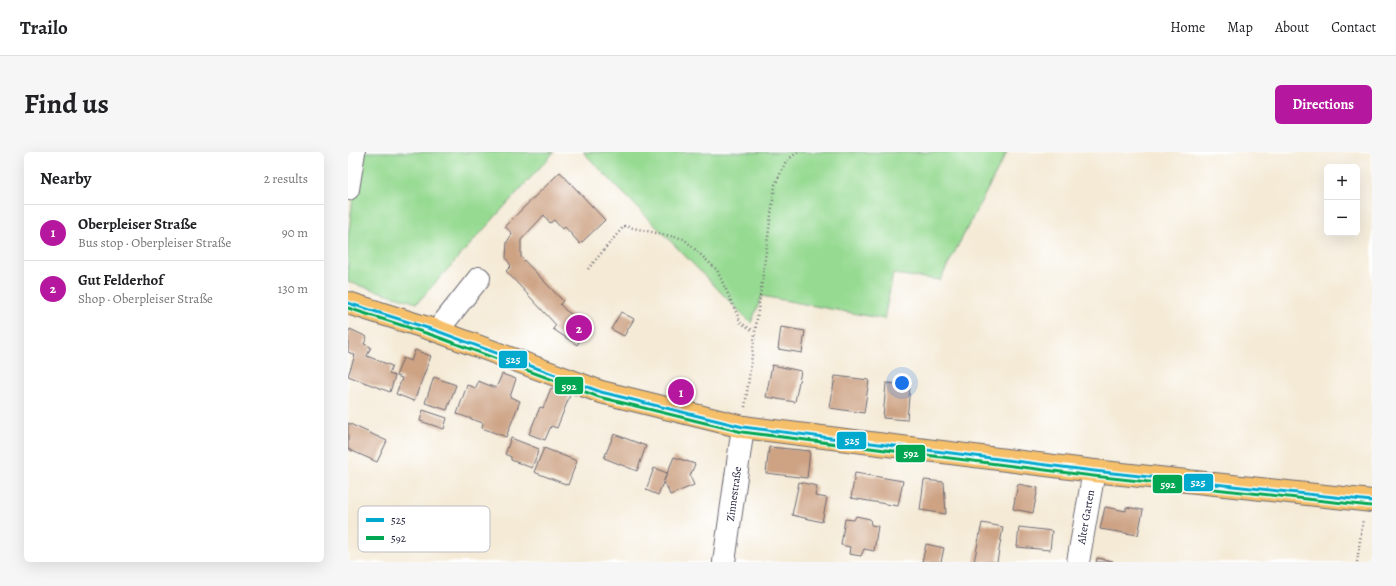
<!DOCTYPE html>
<meta charset="utf-8">
<style>
:root{--surface:#fff;--page:#f6f6f6;--text:#202124;--muted:#757577;--line:#e0e0e0;--accent:#b5179e}
body{margin:0;font-family:Alegreya,serif;background:var(--page);color:var(--text)}
.controls{position:absolute;right:12px;top:12px;display:grid;overflow:hidden;border-radius:6px;box-shadow:0 4px 16px #0002}
.controls button{width:36px;height:36px;display:grid;place-items:center;padding:0;border:0;border-bottom:1px solid var(--line);background:var(--surface);color:var(--text);font:20px sans-serif}
.you{position:absolute;left:554px;top:231px;width:14px;height:14px;margin:-10px;border:3px solid #fff;border-radius:50%;background:#1a73e8;box-shadow:0 0 0 6px #1a73e833}
.badge{display:grid;place-items:center;width:26px;height:26px;border-radius:50%;background:var(--accent);color:#fff;font-size:13px;font-weight:700}
.pin{position:absolute;translate:-50% -50%;border:2px solid #fff;box-shadow:0 1px 4px #0006}
.list{margin:0;padding:0;list-style:none}
h2{display:flex;justify-content:space-between;align-items:center;height:52px;margin:0;padding:0 16px;font-size:17px}
h2 small{font-size:13px;font-weight:400;color:var(--muted)}
.list li{display:grid;grid-template-columns:26px 1fr auto;gap:12px;align-items:center;box-sizing:border-box;height:56px;padding:0 16px;border-top:1px solid var(--line)}
.list b{display:block;font-size:15px;white-space:nowrap}
.list p{margin:0;font-size:13px;white-space:nowrap;color:var(--muted)}
.list em{font-size:13px;font-style:normal;color:var(--muted)}
.map{position:relative;flex:none;width:1024px;height:410px;overflow:hidden;border-radius:6px}
header{display:flex;align-items:center;gap:24px;box-sizing:border-box;height:56px;padding:0 20px;background:var(--surface);border-bottom:1px solid var(--line)}
header strong{font-size:19px}
nav{display:flex;gap:22px;margin-inline-start:auto;font-size:14px}
.intro{display:flex;align-items:center;justify-content:space-between;box-sizing:border-box;height:96px;padding:0 24px}
h1{margin:0;font-size:28px}
.button{padding:10px 18px;border-radius:6px;background:var(--accent);color:#fff;font-size:14px;font-weight:700}
main{display:flex;gap:24px;padding:0 24px}
aside{flex:1;background:var(--surface);border-radius:6px;box-shadow:0 4px 16px #0002}
.map>svg:first-child{display:block}
.green{fill:#96da92;stroke:#5c7e66}
.building{fill:#cda384}
.lines{fill:none;stroke-linecap:round;stroke-linejoin:round}
.minor-casing{stroke:#6c6871;stroke-width:24}
.major-casing{stroke:#6c6871;stroke-width:24}
.path{stroke:#6c6871;stroke-width:2.5;stroke-dasharray:1 3;stroke-linecap:butt}
.minor{stroke:#fff;stroke-width:22}
.major{stroke:#f6c06b;stroke-width:22}
.bus-1-casing{stroke:#fff;stroke-width:6}
.bus-2-casing{stroke:#fff;stroke-width:6}
.bus-1{stroke:#00a9ce;stroke-width:3}
.bus-2{stroke:#00a651;stroke-width:3}
.labels{text-anchor:middle;dominant-baseline:central;stroke-width:3;stroke-linejoin:round;paint-order:stroke}
.street-label{font-size:11px;fill:#22223b;stroke:#fff}
.key{fill:#fff;stroke:#bdbdc4;stroke-width:1}
.key-label{font-size:11px;fill:#22223b}
.line-badge{stroke:#fff;stroke-width:1.5}
.badge-label{font-size:11px;text-anchor:middle;font-weight:bold;fill:#fff}
</style>
<header>
<strong>Trailo</strong>
<nav><a>Home</a><a>Map</a><a>About</a><a>Contact</a></nav>
</header>
<div class="intro"><h1>Find us</h1><a class="button">Directions</a></div>
<main>
<aside>
<h2>Nearby<small>2 results</small></h2>
<ul class="list">
<li><span class="badge">1</span><div><b>Oberpleiser Straße</b><p>Bus stop · Oberpleiser Straße</p></div><em>90 m</em></li>
<li><span class="badge">2</span><div><b>Gut Felderhof</b><p>Shop · Oberpleiser Straße</p></div><em>130 m</em></li>
</ul>
</aside>
<div class="map">
<svg width="1024" height="410" viewBox="0 0 1024 410">
<rect width="100%" height="100%" fill="#fff"/>
<filter id="ink" filterUnits="userSpaceOnUse"><feTurbulence type="fractalNoise" baseFrequency=".025" numOctaves="2"/><feDisplacementMap in="SourceGraphic" scale="8" xChannelSelector="R" yChannelSelector="G"/><feConvolveMatrix kernelMatrix="1 2 1 2 8 2 1 2 1" color-interpolation-filters="sRGB"/></filter>
<filter id="wash" filterUnits="userSpaceOnUse"><feTurbulence type="fractalNoise" baseFrequency=".012" numOctaves="4" result="noise"/><feDisplacementMap in="SourceGraphic" scale="16" xChannelSelector="R" yChannelSelector="G"/><feGaussianBlur stdDeviation="0.9" result="paint"/><feColorMatrix in="noise" values="0 0 0 0 0 0 0 0 0 0 0 0 0 0 0 0 0 1.4 0 .05"/><feComposite in="paint" operator="in"/></filter>
<g filter="url(#wash)">
<rect width="100%" height="100%" fill="#f4ead6"/>
<path class="green" d="M11,0H206L69,151L0,130V85Z
M235,0H659L592,128L545,122L536,167L414,144L403,171Z"/>
<g id="blocks">
<path class="building" d="M212,20L257,68L232,92L217,75L214,77L206,68L202,71L196,63L173,88V105L215,149L212,152L217,158L241,174L229,193L205,177L208,173L158,119L163,114L158,106L159,90L164,82L157,74Z
M273,160L286,167L276,184L263,177Z
M433,175L457,179L454,201L430,197Z
M2,177L19,185L16,192L23,195L19,204L44,214L41,222L47,224L42,240L0,224L7,203L0,200V182Z
M67,198L83,204L66,249L48,242L54,226L48,224L55,206L63,209Z
M424,213L453,219L447,250L418,245Z
M154,222L168,227L162,245L172,249L158,285L134,276L135,271L109,262L119,233L128,236L130,229L148,236Z
M487,224L521,228L516,261L482,256Z
M86,225L108,233L99,258L77,251Z
M538,231L562,233L559,268L535,266Z
M203,236L222,243L209,276L203,274L197,288L181,282L192,255L195,256Z
M75,258L99,266L96,277L72,269Z
M0,271L39,289L29,310L0,297Z
M266,282L298,294L289,319L256,306Z
M163,286L191,297L184,316L163,308V305L157,302Z
M421,295L462,299L459,326L418,321Z
M196,296L229,309L220,333L186,320Z
M326,305L347,312L342,324L346,333L322,343L319,335L315,331Z
M306,316L319,321L310,343L298,338Z
M507,321L555,329L550,354L503,346Z
M576,328L596,330L598,362L572,358Z
M451,330L469,334L467,344L479,346L474,370L444,363Z
M670,332L690,336L685,361L665,357Z
M757,355L778,359V355L795,358L790,383L752,377Z
M508,364L522,367L523,373L530,374L526,399L516,397L513,404L501,402L502,395L493,393L497,367L506,368Z
M634,371L655,375L649,410H626Z
M671,375L704,379L702,398L669,395Z
M578,392L596,396L593,410H574Z
M749,406L765,409V410H748Z"/>
</g>
</g>
<g filter="url(#ink)">
<use href="#blocks" fill-opacity="0" stroke="#6c6871" stroke-width="1"/>
<g class="lines">
<g class="minor-casing">
<path id="minor" d="M0,37L6,0
M89,179L131,126
M376,410L395,275
M730,410L746,319"/>
</g>
<g class="major-casing">
<path id="major" d="M0,151L89,179L253,240L395,275L746,319L1024,349"/>
</g>
<path class="path" d="M240,117L276,74L336,87L369,118L393,171L406,179
M397,255L427,33L438,9L450,0
M1009,410L1015,367"/>
<use href="#minor" class="minor"/>
<use href="#major" class="major"/>
<g class="bus-1-casing">
<path id="bus-1" d="M0,151L89,179L253,240L395,275L746,319L1024,349"/>
</g>
<g class="bus-2-casing">
<path id="bus-2" d="M0,156L87,184L251,245L394,280L745,324L1023,354"/>
</g>
<use href="#bus-1" class="bus-1"/>
<use href="#bus-2" class="bus-2"/>
</g>
</g>
<g class="labels">
<g class="street-label">
<text transform="translate(386 342) rotate(-82)">Zinnestraße</text>
<text transform="translate(738 365) rotate(-80)">Alter Garten</text>
</g>
</g>
<rect x="10" y="354" width="132" height="46" rx="6" class="key"/>
<rect x="18" y="366" width="18" height="4" fill="#00a9ce"/>
<rect x="18" y="384" width="18" height="4" fill="#00a651"/>
<g class="key-label">
<text x="43" y="372">525</text>
<text x="43" y="390">592</text>
</g>
<g class="line-badge">
<rect x="150" y="198" width="30" height="19" rx="4" fill="#00a9ce"/>
<rect x="206" y="224" width="30" height="19" rx="4" fill="#00a651"/>
<rect x="488" y="279" width="31" height="19" rx="4" fill="#00a9ce"/>
<rect x="547" y="292" width="31" height="19" rx="4" fill="#00a651"/>
<rect x="835" y="321" width="31" height="19" rx="4" fill="#00a9ce"/>
<rect x="804" y="322" width="31" height="20" rx="4" fill="#00a651"/>
</g>
<g class="badge-label">
<text x="165" y="211">525</text>
<text x="221" y="238">592</text>
<text x="504" y="292">525</text>
<text x="563" y="305">592</text>
<text x="850" y="334">525</text>
<text x="820" y="336">592</text>
</g>
</svg>
<div class="controls">
<button>+</button>
<button>−</button>
</div>
<div class="you"></div>
<div class="pin badge" style="left:333px;top:240px">1</div>
<div class="pin badge" style="left:231px;top:176px">2</div>
</div>
</main>
